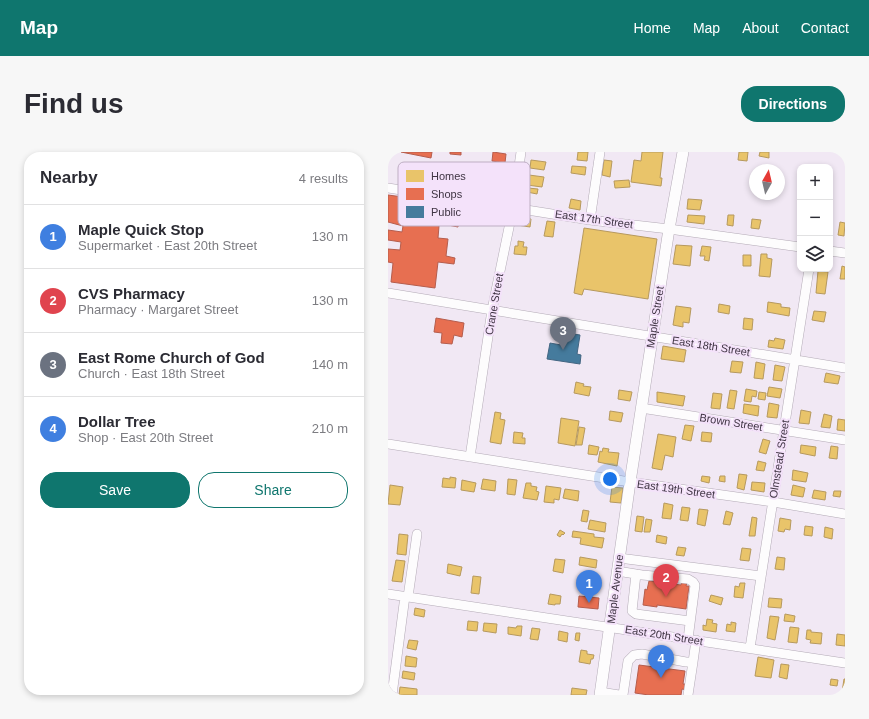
<!DOCTYPE html>
<meta charset="utf-8">
<style>
:root{--surface:#fff;--page:#f7f7f7;--text:#2b2b33;--muted:#7c7c81;--line:#e1e1e2;--accent:#0f766e}
body{margin:0;font-family:Helvetica,sans-serif;background:var(--page);color:var(--text)}
.controls{position:absolute;right:12px;top:12px;display:grid;overflow:hidden;border-radius:8px;box-shadow:0 2px 6px #0003}
.controls button{width:36px;height:36px;display:grid;place-items:center;padding:0;border:0;border-bottom:1px solid var(--line);background:var(--surface);color:var(--text);font:20px sans-serif}
.compass{position:absolute;left:361px;top:12px;width:36px;height:36px;border-radius:50%;background:var(--surface);box-shadow:0 2px 6px #0003;rotate:8deg}
.you{position:absolute;left:222px;top:327px;width:14px;height:14px;margin:-10px;border:3px solid #fff;border-radius:50%;background:#1a73e8;box-shadow:0 0 0 6px #1a73e833}
.badge{display:grid;place-items:center;width:26px;height:26px;border-radius:50%;background:var(--accent);color:#fff;font-size:13px;font-weight:700}
.pin{position:absolute;translate:-50% -33px;filter:drop-shadow(0 1px 2px #0008)}
.pin::after{content:'';position:absolute;top:21px;width:14px;height:12px;background:inherit;clip-path:polygon(0 0,100% 0,50% 100%)}
.list{margin:0;padding:0;list-style:none}
h2{display:flex;justify-content:space-between;align-items:center;height:52px;margin:0;padding:0 16px;font-size:17px}
h2 small{font-size:13px;font-weight:400;color:var(--muted)}
.list li{display:grid;grid-template-columns:26px 1fr auto;gap:12px;align-items:center;box-sizing:border-box;height:64px;padding:0 16px;border-top:1px solid var(--line)}
.list b{display:block;font-size:15px;white-space:nowrap}
.list p{margin:0;font-size:13px;white-space:nowrap;color:var(--muted)}
.list em{font-size:13px;font-style:normal;color:var(--muted)}
.actions{display:flex;gap:8px;padding:12px 16px}
.actions a{flex:1;padding:9px 0;border:1px solid var(--accent);border-radius:16px;text-align:center;font-size:14px;color:var(--accent)}
.actions .main{background:var(--accent);color:#fff}
.icon{flex:none;width:22px;height:22px;fill:none;stroke:currentColor;stroke-width:2;stroke-linecap:round;stroke-linejoin:round}
.map{position:relative;flex:none;width:457px;height:543px;overflow:hidden;border-radius:16px}
header{display:flex;align-items:center;gap:24px;box-sizing:border-box;height:56px;padding:0 20px;background:var(--accent);color:#fff}
header strong{font-size:19px}
nav{display:flex;gap:22px;margin-inline-start:auto;font-size:14px}
.intro{display:flex;align-items:center;justify-content:space-between;box-sizing:border-box;height:96px;padding:0 24px}
h1{margin:0;font-size:28px}
.button{padding:10px 18px;border-radius:16px;background:var(--accent);color:#fff;font-size:14px;font-weight:700}
main{display:flex;gap:24px;padding:0 24px}
aside{flex:1;background:var(--surface);border-radius:16px;box-shadow:0 2px 6px #0003}
.map>svg:first-child{display:block}
.homes{fill:#e9c46a;stroke:#b6995e}
.shops{fill:#e76f51;stroke:#b55d4d}
.public{fill:#457b9d;stroke:#436682}
.lines{fill:none;stroke-linecap:round;stroke-linejoin:round}
.minor-casing{stroke:#b3aab6;stroke-width:10}
.major-casing{stroke:#b3aab6;stroke-width:12}
.minor{stroke:#fdfcfd;stroke-width:9}
.major{stroke:#fdfcfd;stroke-width:11}
.labels{text-anchor:middle;dominant-baseline:central;stroke-width:4;stroke-linejoin:round;paint-order:stroke}
.street-label{font-size:11px;fill:#3f3443;stroke:#f4e2fa}
.key{fill:#f4e2fa;stroke:#beaec3;stroke-width:1}
.key-label{font-size:11px;fill:#3f3443}
</style>
<header>
<strong>Map</strong>
<nav><a>Home</a><a>Map</a><a>About</a><a>Contact</a></nav>
</header>
<div class="intro"><h1>Find us</h1><a class="button">Directions</a></div>
<main>
<aside>
<h2>Nearby<small>4 results</small></h2>
<ul class="list">
<li><span class="badge" style="background:#3f7fe0">1</span><div><b>Maple Quick Stop</b><p>Supermarket · East 20th Street</p></div><em>130 m</em></li>
<li><span class="badge" style="background:#e0444e">2</span><div><b>CVS Pharmacy</b><p>Pharmacy · Margaret Street</p></div><em>130 m</em></li>
<li><span class="badge" style="background:#6b7280">3</span><div><b>East Rome Church of God</b><p>Church · East 18th Street</p></div><em>140 m</em></li>
<li><span class="badge" style="background:#3f7fe0">4</span><div><b>Dollar Tree</b><p>Shop · East 20th Street</p></div><em>210 m</em></li>
</ul>
<div class="actions"><a class="main">Save</a><a>Share</a></div>
</aside>
<div class="map">
<svg width="457" height="543" viewBox="0 0 457 543">
<rect width="100%" height="100%" fill="#f1e8f4"/>
<path class="homes" d="M190,0H200L199,9L189,8Z
M254,0H275L272,26H274L273,34L243,30L246,8L253,9Z
M351,0H360L359,9L350,8Z
M372,0H381V6L371,4Z
M143,8L158,10L156,18L142,16Z
M216,8L224,9L222,25L214,23Z
M184,14L198,15L197,23L183,21Z
M141,23L156,25L154,35L139,33Z
M241,28L242,35L227,36L226,29Z
M140,36L150,37L149,42L139,40Z
M183,47L193,49L192,58L181,56Z
M300,47L314,48L312,58L299,57Z
M300,63L317,64L316,72L299,70Z
M340,63H346L345,74L339,73Z
M131,65L143,67L142,75L129,73Z
M364,67L373,68L371,77L363,76Z
M159,69L167,70L165,85L156,84Z
M452,70L457,71L456,84L450,83Z
M196,76L269,87L260,147L196,137L194,143L186,141Z
M130,89L136,90L135,95H139L138,103L126,102L127,94H130Z
M288,93L304,94L302,114L285,112Z
M314,94L323,95L321,109L316,108L317,104H312Z
M373,102H379V106L384,107L382,125L371,124Z
M355,103H363V114H355Z
M454,114L457,115V127H452Z
M430,119L440,120L437,142L428,141Z
M380,150L393,152V155L402,156L401,164L379,160Z
M331,152L342,154L341,162L330,160Z
M288,154L303,156L301,171L295,170V175L285,173Z
M426,159L438,160L436,170L424,168Z
M356,166L365,167L364,178L355,177Z
M387,186L397,188L395,197L380,195L381,188L386,189Z
M275,194L298,198L296,210L273,207Z
M344,209L355,210L353,221L342,220Z
M368,210L377,212L375,227L366,226Z
M387,213L397,215L394,229L385,228Z
M438,221L452,224L450,232L436,230Z
M188,230L196,232L195,234L203,235L201,244L186,241Z
M381,235L394,237L392,246L379,244Z
M358,237L369,239L368,245L364,244L363,250L356,249Z
M231,238L244,240L242,249L230,247Z
M342,238L349,239L346,257L339,256Z
M269,240L297,244L295,254L269,250Z
M371,240L378,241L377,248L370,247Z
M325,241L334,242L332,257L323,256Z
M381,251L391,253L389,266L379,265Z
M356,252L371,254L370,264L355,261Z
M413,258L423,260L421,272L411,271Z
M222,259L235,261L233,270L221,268Z
M107,260L113,261L112,267L117,268L113,292L102,290Z
M436,262L444,264L442,276L433,275Z
M173,266L191,269L187,294L170,291Z
M450,267L457,268V279L449,278Z
M297,273L306,274L303,289L294,287Z
M191,275L197,276L194,293H188Z
M126,280L135,281L134,286H137V292L125,291Z
M314,280L324,281L323,290L313,289Z
M270,282L288,285L285,305L277,303L274,318L264,316Z
M375,287L382,289L378,302L371,300Z
M201,293L211,295L209,303L200,302Z
M413,293L428,295L427,304L412,301Z
M443,294L450,295L449,307L441,306Z
M215,296L221,297L220,300L231,301L229,314L210,310L212,299L214,300Z
M370,309L378,311L376,319L368,318Z
M405,318L420,321L418,330L404,328Z
M351,322L359,323L356,338L349,336Z
M314,324L322,325L321,331L313,329Z
M332,324H337V330L331,329Z
M62,325L68,326L67,336L54,335L55,326L62,327Z
M95,327L108,329L107,339L93,337Z
M120,327L129,328L127,343L119,342Z
M74,328L88,331L86,340L73,338Z
M364,330L377,331L376,340L363,338Z
M138,331H143V334L149,335L148,339L151,340L149,348L135,346Z
M2,333L15,335L12,353L0,352Z
M405,333L417,336L415,345L403,343Z
M158,334L173,336L171,348L166,347V351L156,350Z
M224,335L235,336L233,351L222,350Z
M177,337L191,339L190,349L175,346Z
M426,338L438,340L437,348L424,346Z
M446,339H453L452,345L445,344Z
M276,351L285,353L283,367L274,366Z
M294,355L302,356L300,369L292,368Z
M311,357L320,358L317,374L309,372Z
M195,358L201,359L199,370L193,369Z
M338,359L345,361L342,373L335,372Z
M249,364L256,365L254,380L247,379Z
M364,365L369,366L367,384H361Z
M392,366L403,368L402,378L397,377L396,380L390,379Z
M258,367L264,368L262,380H256Z
M202,368L218,371L217,380L200,377Z
M417,374L425,375L424,384L416,383Z
M437,375L445,377L444,387L436,385Z
M172,378L177,381L175,383L174,382L172,385L169,383Z
M185,379L206,382V385L216,386L214,396L192,392L193,386L184,385Z
M11,382L20,383L18,403L9,402Z
M269,383L279,385L278,392L268,390Z
M290,395L298,396L296,404L288,403Z
M354,396L363,397L361,409L352,408Z
M192,405L209,408L208,416L191,413Z
M389,405L397,406L396,418L387,417Z
M167,407L177,408L175,421L165,419Z
M8,408L17,409L14,430L4,429Z
M60,412L74,415L72,424L59,421Z
M85,424L93,425L91,442L83,441Z
M352,431H357L355,446L346,445L347,434L351,435Z
M162,442L173,444L172,452H167V453L160,452Z
M323,443L335,446L333,453L321,449Z
M381,446L394,447L393,456L380,455Z
M27,456L37,458L36,465L26,463Z
M397,462L407,464L406,470L396,469Z
M382,464L391,465L387,488L379,486Z
M319,467L325,468L324,471L329,472L328,480L315,478V473L318,474Z
M80,469L90,470L89,479L79,478Z
M343,470L348,471L347,480L338,479L339,472L343,473Z
M96,471L109,472L108,481L95,479Z
M129,474H134L133,484L120,482V475L128,476Z
M402,475L411,476L409,491L400,490Z
M144,476L152,477L150,488L142,487Z
M419,478H423V480L434,481L433,492L422,491L423,488L418,487Z
M171,479L180,481L179,490L170,488Z
M188,481H192L191,489L187,488Z
M449,482L457,483V494L448,493Z
M21,488L30,489L28,498L19,496Z
M193,498L199,499V502L206,503L205,507H203L202,512L191,510Z
M18,504L29,506L28,515L17,514Z
M370,505L386,508L383,526L367,524Z
M393,512L401,513L399,527L391,525Z
M15,519L27,521L26,528L14,526Z
M443,527L450,528L449,534L442,533Z
M456,527H457V541L454,540Z
M12,535L29,537V543H11Z
M184,536L199,538L198,543H183Z"/>
<path class="shops" d="M13,0H44L43,6Z
M62,0H73V3L62,2Z
M105,0L118,2L117,11L104,9Z
M0,43L52,50L49,73L51,74L50,86L60,87L58,104L67,106L66,112L50,110L47,136L3,130L5,111L0,110V97L12,98L13,90L0,88V78L14,80L15,74L0,70Z
M63,52L73,54L70,75L60,73Z
M48,166L76,171L74,185L66,183L64,192L53,191L54,181L46,180Z
M261,429L293,433L294,429L299,430L298,434H301L298,457L269,453V455L255,453L257,437L259,438Z
M191,444L211,446L210,457L190,455Z
M251,513L297,519L295,532H299V538L294,537L293,543H261L247,541Z"/>
<path class="public" d="M180,181L192,183L189,202L193,203L192,212L159,207L162,191L173,193V189L178,190Z"/>
<g class="lines">
<g class="minor-casing">
<path id="minor" d="M0,36L202,68L281,77L412,95
M202,68L212,0
M442,99L457,101
M0,141L457,216
M253,256L457,288
M0,292L242,330L385,350L457,362
M82,305L104,158L125,56L133,0
M231,406L373,424
M229,419L254,423L300,427L305,430L307,433L300,487
M248,422L244,459L248,462L302,469
M0,442L457,511
M20,445L29,382
M362,496L421,117
M212,540L231,543
M4,543L17,444
M235,543L240,509L246,503L254,502L298,510H305L308,488
M300,543L305,510"/>
</g>
<g class="major-casing">
<path id="major" d="M212,543L242,330L281,77L295,0"/>
</g>
<use href="#minor" class="minor"/>
<use href="#major" class="major"/>
</g>
<g class="labels">
<g class="street-label">
<text transform="translate(206 67) rotate(8)">East 17th Street</text>
<text transform="translate(106 152) rotate(-80)">Crane Street</text>
<text transform="translate(267 165) rotate(-81)">Maple Street</text>
<text transform="translate(323 194) rotate(9)">East 18th Street</text>
<text transform="translate(343 270) rotate(9)">Brown Street</text>
<text transform="translate(391 307) rotate(-81)">Olmstead Street</text>
<text transform="translate(288 337) rotate(8)">East 19th Street</text>
<text transform="translate(227 437) rotate(-83)">Maple Avenue</text>
<text transform="translate(276 483) rotate(9)">East 20th Street</text>
</g>
</g>
<rect x="10" y="10" width="132" height="64" rx="6" class="key"/>
<rect x="18" y="18" width="18" height="12" fill="#e9c46a"/>
<rect x="18" y="36" width="18" height="12" fill="#e76f51"/>
<rect x="18" y="54" width="18" height="12" fill="#457b9d"/>
<g class="key-label">
<text x="43" y="28">Homes</text>
<text x="43" y="46">Shops</text>
<text x="43" y="64">Public</text>
</g>
</svg>
<div class="controls">
<button>+</button>
<button>−</button>
<button><svg class="icon" aria-label="layers" viewBox="0 0 24 24"><path d="M12 4l9 5-9 5-9-5zM3 14l9 5 9-5"/></svg></button>
</div>
<svg class="compass" viewBox="-18 -18 36 36"><path d="M0-13l5 13h-10z" fill="#e53935"/><path d="M0 13l5-13h-10z" fill="#7c7c81"/></svg>
<div class="you"></div>
<div class="pin badge" style="left:201px;top:451px;background:#3f7fe0">1</div>
<div class="pin badge" style="left:278px;top:445px;background:#e0444e">2</div>
<div class="pin badge" style="left:175px;top:198px;background:#6b7280">3</div>
<div class="pin badge" style="left:273px;top:526px;background:#3f7fe0">4</div>
</div>
</main>
